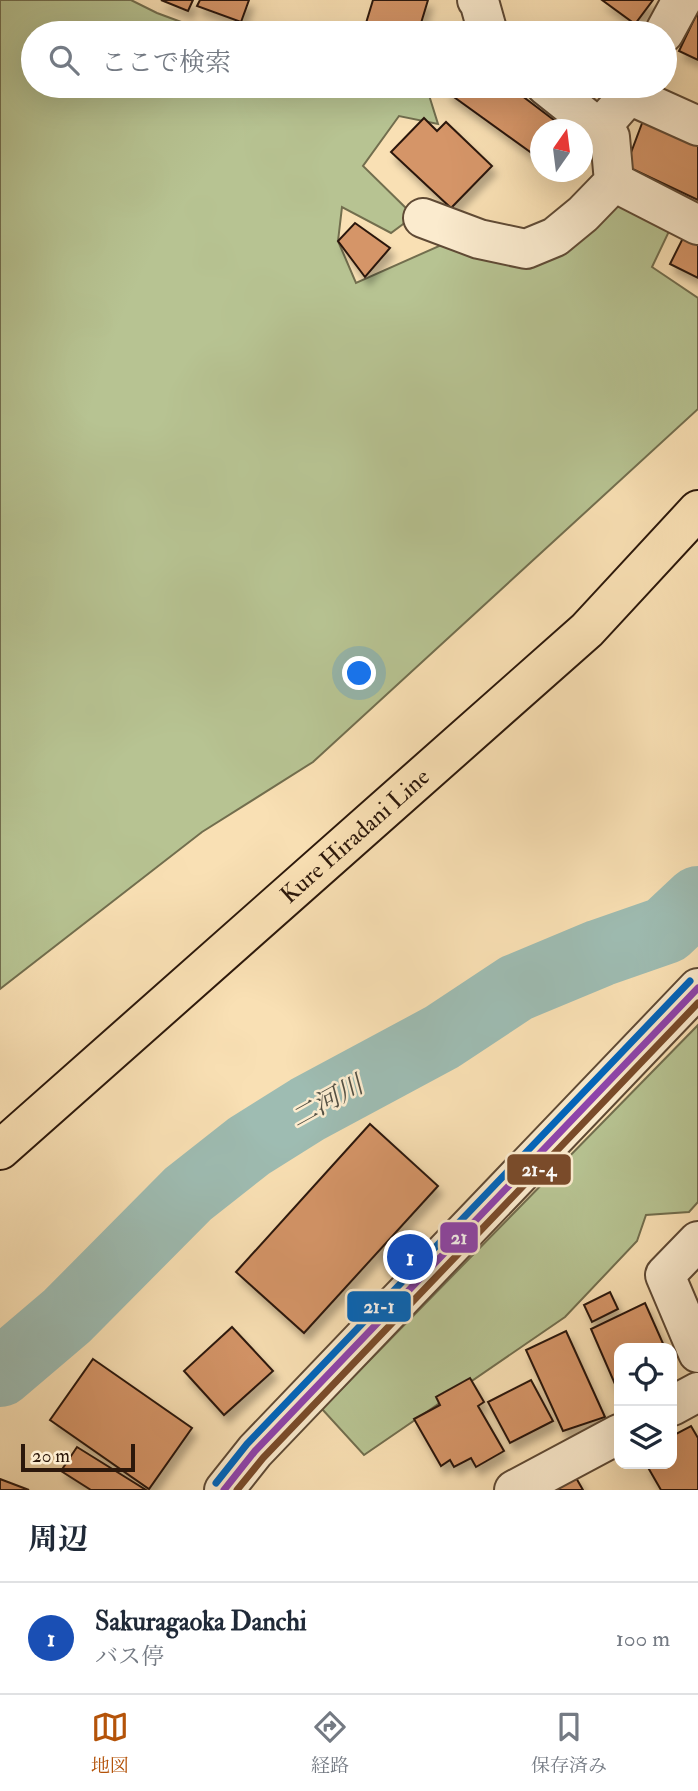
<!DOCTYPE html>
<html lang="ja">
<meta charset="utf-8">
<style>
:root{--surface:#fff;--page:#f6f6f7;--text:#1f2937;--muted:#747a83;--line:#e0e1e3;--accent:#b45309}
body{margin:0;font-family:"IM FELL Double Pica","Noto Serif JP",serif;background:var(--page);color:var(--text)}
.controls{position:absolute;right:21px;bottom:21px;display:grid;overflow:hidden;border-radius:14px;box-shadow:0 7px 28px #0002}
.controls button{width:63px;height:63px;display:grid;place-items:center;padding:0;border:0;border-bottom:2px solid var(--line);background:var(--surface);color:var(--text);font:35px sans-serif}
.compass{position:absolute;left:530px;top:119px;width:63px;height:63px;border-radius:50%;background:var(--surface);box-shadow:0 7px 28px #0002;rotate:14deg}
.scale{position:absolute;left:21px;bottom:18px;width:114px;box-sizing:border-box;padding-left:7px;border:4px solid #2c180b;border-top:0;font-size:19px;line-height:24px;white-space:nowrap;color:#2c180b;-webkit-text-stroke:5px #fbebce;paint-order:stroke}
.you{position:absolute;left:360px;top:674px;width:24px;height:24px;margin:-18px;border:5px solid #fff;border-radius:50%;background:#1a73e8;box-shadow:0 0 0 10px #1a73e833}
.badge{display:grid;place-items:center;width:46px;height:46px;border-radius:50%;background:var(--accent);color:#fff;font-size:23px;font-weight:700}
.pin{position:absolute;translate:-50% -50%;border:4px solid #fff;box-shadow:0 2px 7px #0006}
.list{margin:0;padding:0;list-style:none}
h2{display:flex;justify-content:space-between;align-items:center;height:91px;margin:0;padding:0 28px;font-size:30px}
h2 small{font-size:23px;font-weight:400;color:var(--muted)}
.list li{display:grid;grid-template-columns:46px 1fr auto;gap:21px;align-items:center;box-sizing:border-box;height:112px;padding:0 28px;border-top:2px solid var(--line)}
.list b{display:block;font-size:26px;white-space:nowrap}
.list p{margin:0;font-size:23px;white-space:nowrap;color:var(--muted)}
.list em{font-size:23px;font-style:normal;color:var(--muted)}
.icon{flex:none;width:38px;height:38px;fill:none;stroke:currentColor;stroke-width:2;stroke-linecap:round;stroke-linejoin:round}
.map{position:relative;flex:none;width:698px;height:1490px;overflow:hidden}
.search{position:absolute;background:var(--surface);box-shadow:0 7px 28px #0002;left:21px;right:21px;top:21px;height:77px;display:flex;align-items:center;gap:18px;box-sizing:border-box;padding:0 24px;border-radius:38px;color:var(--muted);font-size:26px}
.sheet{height:203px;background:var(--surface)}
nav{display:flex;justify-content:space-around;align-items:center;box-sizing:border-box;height:98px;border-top:2px solid var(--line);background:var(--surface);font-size:19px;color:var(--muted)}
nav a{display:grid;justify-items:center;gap:4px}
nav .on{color:var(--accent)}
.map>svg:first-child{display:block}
.green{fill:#b7c392;stroke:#726e4e;stroke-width:2}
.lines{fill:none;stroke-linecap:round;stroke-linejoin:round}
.river{stroke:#9ebcb2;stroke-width:68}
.building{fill:#d59567;stroke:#2c180b;stroke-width:2;filter:url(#shadow)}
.minor-casing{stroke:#5f4a35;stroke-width:42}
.major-casing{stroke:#2c180b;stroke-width:42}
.minor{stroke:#fbebce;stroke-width:38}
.major{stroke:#f9e0b4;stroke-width:38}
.bus-1-casing{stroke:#fbebce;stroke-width:12}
.bus-2-casing{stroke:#fbebce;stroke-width:12}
.bus-3-casing{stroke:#fbebce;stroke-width:12}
.bus-1{stroke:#8e44ad;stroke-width:7}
.bus-2{stroke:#7a4b2a;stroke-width:7}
.bus-3{stroke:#0065bd;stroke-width:7}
.labels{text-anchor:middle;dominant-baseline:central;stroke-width:5;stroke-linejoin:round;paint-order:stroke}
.street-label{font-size:24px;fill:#2c180b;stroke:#fbebce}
.water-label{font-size:26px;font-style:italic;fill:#545145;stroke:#fbebce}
.line-badge{stroke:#fbebce;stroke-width:2.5}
.badge-label{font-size:19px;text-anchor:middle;font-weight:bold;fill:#fff}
</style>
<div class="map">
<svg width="698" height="1490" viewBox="0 0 698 1490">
<defs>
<filter id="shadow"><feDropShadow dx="4.5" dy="8" stdDeviation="3.5" flood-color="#0004"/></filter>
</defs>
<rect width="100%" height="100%" fill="#f9e0b4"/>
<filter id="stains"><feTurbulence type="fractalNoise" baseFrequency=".00286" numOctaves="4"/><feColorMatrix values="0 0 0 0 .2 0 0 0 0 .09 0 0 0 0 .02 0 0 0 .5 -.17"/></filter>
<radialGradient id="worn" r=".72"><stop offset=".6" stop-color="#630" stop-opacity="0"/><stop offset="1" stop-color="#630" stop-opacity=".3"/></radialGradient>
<path class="green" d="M0,0H131L157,13L211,33H33V86H409L428,92L438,124L399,116L363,166L414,216L391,233L342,207L338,241L356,283L448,242L496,258L624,194L673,223L652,267L698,298V409L313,762L202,832L0,989Z
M698,1025V1202L689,1212L646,1215L637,1241L565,1317L364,1455L322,1409Z"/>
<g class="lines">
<path class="river" d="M0,1373L67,1316L188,1194L249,1146L308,1109L442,1037L516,988L600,953L666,930L698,900"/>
</g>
<path class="building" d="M161,0H193L188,11Z
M200,0H249L241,22L197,6Z
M373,0H428L418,33H363Z
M602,0H653L635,24Z
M698,11V60L679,51Z
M451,86H509L567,130H540V159L447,92Z
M424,118L437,131L446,122L492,166L451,208L391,152Z
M644,118L698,140V200L626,166Z
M355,223L390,248L365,277L338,241Z
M684,236L698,243V278L670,264Z
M370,1124L438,1186L304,1333L236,1272Z
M610,1292L618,1309L592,1322L584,1305Z
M645,1303L665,1348H619V1391H618L591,1329Z
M232,1327L273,1371L224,1415L184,1371Z
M566,1331L605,1417L563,1431L526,1350Z
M93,1359L192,1428L149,1489L50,1420Z
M470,1378L484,1402L478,1406L504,1451L476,1467L471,1458L454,1467L450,1460L441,1466L414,1419L440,1405L436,1397Z
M531,1380L553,1421L510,1443L488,1402Z
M691,1426L698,1438V1490H661L646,1464H672V1436Z
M77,1447L146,1490H91L61,1471Z
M575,1476L583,1490H548Z
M0,1479L29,1490H0Z"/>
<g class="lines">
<g class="minor-casing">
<path id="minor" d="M477,0L479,1L488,33
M664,33L682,0
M600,128L629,95L698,126
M614,182L698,225
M423,218L479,239L526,249L555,237L583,214L614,182L610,137L546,86
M698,1241L665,1275L698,1353
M672,1406L698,1392
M224,1490L255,1451L698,988
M514,1490L619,1434"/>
</g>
<g class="major-casing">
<g id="major">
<path id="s1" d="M0,1150L587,630L698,510"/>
</g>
</g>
<use href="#minor" class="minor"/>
<use href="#major" class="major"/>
<g class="bus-1-casing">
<path id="bus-1" d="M224,1490L255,1451L698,988"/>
</g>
<g class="bus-2-casing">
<path id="bus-2" d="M237,1490L263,1458L698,1003"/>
</g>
<g class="bus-3-casing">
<path id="bus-3" d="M216,1483L247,1444L690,981"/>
</g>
<use href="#bus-1" class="bus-1"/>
<use href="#bus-2" class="bus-2"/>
<use href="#bus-3" class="bus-3"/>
</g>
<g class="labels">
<g class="street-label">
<text stroke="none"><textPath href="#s1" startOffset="474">Kure Hiradani Line</textPath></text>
</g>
<g class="water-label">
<text transform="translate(327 1102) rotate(-29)">二河川</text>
</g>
</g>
<g class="line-badge">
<rect x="506" y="1153" width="66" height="33" rx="7" fill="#7a4b2a"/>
<rect x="439" y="1221" width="40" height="33" rx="7" fill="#8e44ad"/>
<rect x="346" y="1290" width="66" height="33" rx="7" fill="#0065bd"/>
</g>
<g class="badge-label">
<text x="539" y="1176">21-4</text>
<text x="459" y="1244">21</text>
<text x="379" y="1313">21-1</text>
</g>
<rect width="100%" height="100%" filter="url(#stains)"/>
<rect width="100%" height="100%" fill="url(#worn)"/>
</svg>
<div class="controls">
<button><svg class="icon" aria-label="locate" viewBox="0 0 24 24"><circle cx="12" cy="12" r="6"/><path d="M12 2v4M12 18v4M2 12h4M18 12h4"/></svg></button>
<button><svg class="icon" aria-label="layers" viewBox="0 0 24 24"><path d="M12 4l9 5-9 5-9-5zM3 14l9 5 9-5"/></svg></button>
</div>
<svg class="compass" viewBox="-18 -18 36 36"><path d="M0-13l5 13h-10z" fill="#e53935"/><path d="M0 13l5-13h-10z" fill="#747a83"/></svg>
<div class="scale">20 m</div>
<div class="you"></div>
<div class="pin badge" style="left:410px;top:1257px;background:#1a4fb4">1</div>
<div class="search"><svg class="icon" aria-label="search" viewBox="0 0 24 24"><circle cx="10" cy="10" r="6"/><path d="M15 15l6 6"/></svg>ここで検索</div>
</div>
<section class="sheet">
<h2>周辺<small></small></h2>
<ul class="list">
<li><span class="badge" style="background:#1a4fb4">1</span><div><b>Sakuragaoka Danchi</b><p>バス停</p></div><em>100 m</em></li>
</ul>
</section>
<nav>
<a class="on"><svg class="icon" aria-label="map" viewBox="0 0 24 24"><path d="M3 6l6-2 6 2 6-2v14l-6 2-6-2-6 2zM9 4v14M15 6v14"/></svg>地図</a>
<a><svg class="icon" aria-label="directions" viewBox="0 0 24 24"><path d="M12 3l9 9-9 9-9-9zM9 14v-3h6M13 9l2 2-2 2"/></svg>経路</a>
<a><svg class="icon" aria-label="saved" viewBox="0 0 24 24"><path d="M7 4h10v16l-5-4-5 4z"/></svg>保存済み</a>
</nav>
